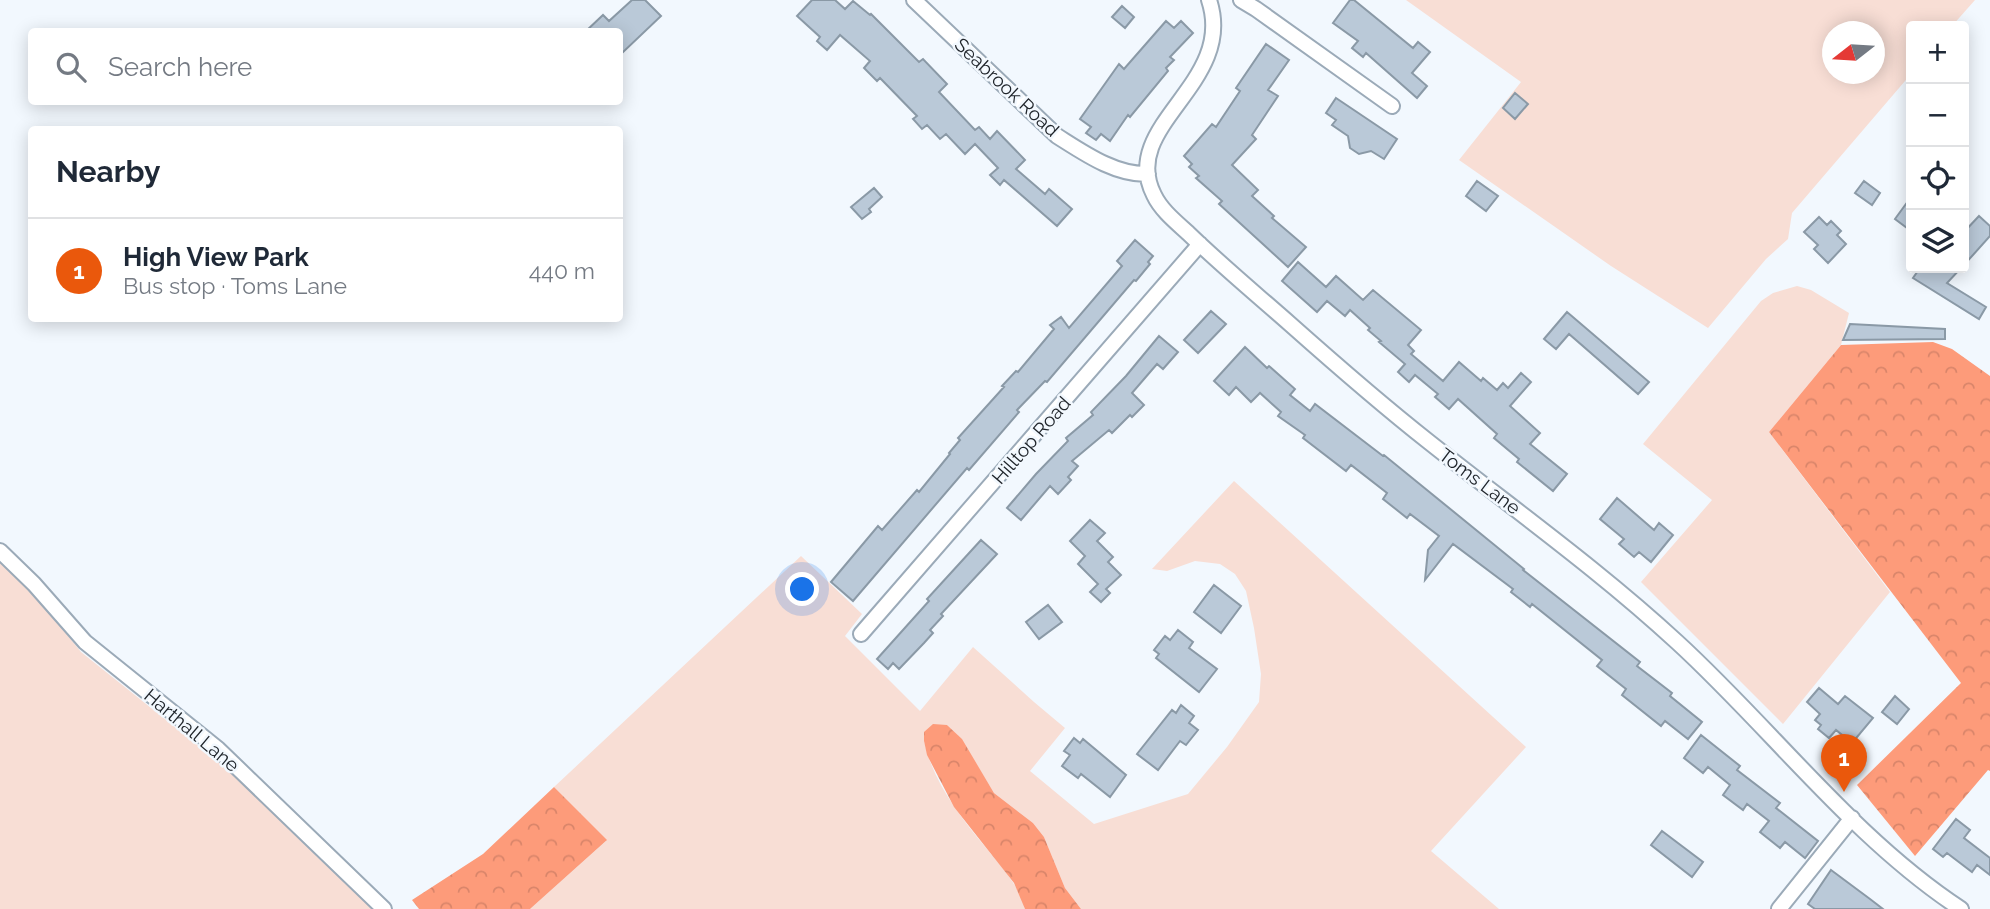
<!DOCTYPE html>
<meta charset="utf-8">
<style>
:root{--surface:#fff;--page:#f2f2f3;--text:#1f2937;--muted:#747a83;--line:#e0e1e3;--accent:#ea580c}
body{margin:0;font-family:Raleway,sans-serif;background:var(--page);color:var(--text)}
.controls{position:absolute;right:21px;top:21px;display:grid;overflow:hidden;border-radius:7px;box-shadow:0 4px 18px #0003}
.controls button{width:63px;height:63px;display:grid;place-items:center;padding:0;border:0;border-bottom:2px solid var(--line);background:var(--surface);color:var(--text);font:35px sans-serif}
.compass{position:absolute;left:1822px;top:21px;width:63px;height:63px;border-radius:50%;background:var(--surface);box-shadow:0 4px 18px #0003;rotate:253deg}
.you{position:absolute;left:803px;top:590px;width:24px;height:24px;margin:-18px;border:5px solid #fff;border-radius:50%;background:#1a73e8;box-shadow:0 0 0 10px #1a73e833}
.badge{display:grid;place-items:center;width:46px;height:46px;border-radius:50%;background:var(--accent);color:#fff;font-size:23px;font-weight:700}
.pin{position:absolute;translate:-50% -58px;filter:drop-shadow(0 2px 4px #0008)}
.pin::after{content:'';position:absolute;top:37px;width:24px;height:21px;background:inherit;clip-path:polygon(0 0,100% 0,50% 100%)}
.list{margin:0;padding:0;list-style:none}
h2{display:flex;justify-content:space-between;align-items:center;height:91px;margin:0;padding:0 28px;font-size:30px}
h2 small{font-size:23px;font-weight:400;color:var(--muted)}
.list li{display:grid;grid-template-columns:46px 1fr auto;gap:21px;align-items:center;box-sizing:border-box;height:105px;padding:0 28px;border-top:2px solid var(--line)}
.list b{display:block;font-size:26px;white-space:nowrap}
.list p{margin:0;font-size:23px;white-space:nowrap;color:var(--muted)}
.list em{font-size:23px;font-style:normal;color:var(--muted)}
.icon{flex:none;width:38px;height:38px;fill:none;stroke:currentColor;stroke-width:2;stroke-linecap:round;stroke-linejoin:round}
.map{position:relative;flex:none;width:1990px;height:909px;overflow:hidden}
.search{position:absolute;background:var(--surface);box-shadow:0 4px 18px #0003;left:28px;top:28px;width:595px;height:77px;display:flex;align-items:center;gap:18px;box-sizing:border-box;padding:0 24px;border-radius:7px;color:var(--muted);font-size:26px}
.panel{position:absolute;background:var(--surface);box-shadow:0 4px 18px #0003;left:28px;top:126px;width:595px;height:196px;border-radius:7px}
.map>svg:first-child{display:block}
.green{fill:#f8ded5;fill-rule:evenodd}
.forest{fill:url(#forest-crowns)}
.building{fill:#bac9d8;stroke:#8a99a6;stroke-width:2}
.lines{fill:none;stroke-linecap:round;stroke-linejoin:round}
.street-casing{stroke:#9baab8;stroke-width:18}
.street{stroke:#fff;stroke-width:14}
.labels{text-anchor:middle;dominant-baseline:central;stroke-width:5;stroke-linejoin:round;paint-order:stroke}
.street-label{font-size:19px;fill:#20252b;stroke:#f2f8fe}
</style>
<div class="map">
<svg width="1990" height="909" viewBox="0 0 1990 909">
<defs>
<pattern id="forest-crowns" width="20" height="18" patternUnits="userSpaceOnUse" patternTransform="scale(1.75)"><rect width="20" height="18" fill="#fd9b7a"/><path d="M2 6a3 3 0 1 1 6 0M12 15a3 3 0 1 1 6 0" fill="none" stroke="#d9856a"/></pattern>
</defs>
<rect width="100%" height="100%" fill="#f2f8fe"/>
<path class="green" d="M1406,0H1975L1952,26H1911V74L1792,213L1788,239L1766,259L1708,328L1611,266L1459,160L1521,82ZM1832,32H1874V74H1832Z
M1797,286L1811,290L1849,313L1841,345L1769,432L1890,592L1783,724L1641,582L1712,500L1643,444L1761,301L1773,293Z
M1234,481L1526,747L1431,851L1499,909H1081L1065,888L1044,837L1033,823L994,793L961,739L947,725L924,741C933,782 961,818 987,849C1002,868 1019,885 1025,909H530L606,841L554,787L801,556L862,614L845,636L920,711L973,647L1034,702L1065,728L1030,771L1094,824L1188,794L1227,747L1259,702L1261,674L1254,628L1246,591L1235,574L1220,564L1195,561L1167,571L1152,569Z
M0,556L15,570L81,652L250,787L306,845L377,909H0Z"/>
<path class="forest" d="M1933,342L1952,349L1990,376V771L1988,770L1915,856L1857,785L1961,683L1769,432L1841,345Z
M933,724L947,725L962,739L994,793L1033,823L1044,837L1065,888L1081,909H1025L1014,883L954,807L927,755L924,741V732Z
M554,787L607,840L530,909H419L412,900L483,854Z"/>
<path class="building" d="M632,0H645L661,16L620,55V32H585L603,15L609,21Z
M812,0H835L845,9L853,1L870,15L871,14L919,62L923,59L947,84L939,92L975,130L979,127L990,139L997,131L1025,160L1016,169L1045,194L1049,189L1072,209L1057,226L1004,180L1000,185L990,175L998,168L975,144L965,154L946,134L940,139L927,125L922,129L913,119L917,116L880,78L877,81L864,68L870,61L840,35L827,50L817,41L820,37L797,16Z
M1350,0H1354L1413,48L1418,42L1430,52L1412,73L1427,86L1417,98L1366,53L1363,57L1352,48L1358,41L1333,23Z
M1122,6L1134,17L1125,28L1112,17Z
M1166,21L1174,28L1181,21L1193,33L1170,57L1174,60L1166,68L1168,71L1130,117L1128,115L1110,141L1101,134L1096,140L1086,133L1091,127L1080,119L1119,64L1124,69Z
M1266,44L1289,60L1268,90L1278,96L1252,135L1256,139L1232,165L1258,190L1252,196L1274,216L1272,218L1306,247L1288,267L1219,204L1222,201L1196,178L1199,176L1189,167L1192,164L1184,156L1212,124L1216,127L1240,91L1236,88Z
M1515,93L1528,104L1515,119L1503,108Z
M1336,98L1397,139L1384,159L1371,151L1359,154L1350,148L1348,136L1332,125L1336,120L1326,113Z
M1477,181L1498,196L1486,211L1466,196Z
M1864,181L1880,193L1872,205L1855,193Z
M874,188L882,197L869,209L871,212L862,219L851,207Z
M1911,197V231L1895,219Z
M1979,216L1990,226V236L1964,265V232Z
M1819,217L1827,225L1831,221L1841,231L1837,235L1846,244L1828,263L1814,249L1818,245L1804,232Z
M1135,240L1153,256L1148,262L1150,264L1136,281L1134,280L1047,382L1045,381L1017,410L1019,412L969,470L967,468L853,601L831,582L878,526L882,530L917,490L919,492L950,454L949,453L960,440L958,438L1004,387L1002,386L1016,371L1018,372L1054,329L1050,325L1061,317L1069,328L1122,266L1117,261Z
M1298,262L1326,287L1336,276L1363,300L1373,290L1421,330L1408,345L1414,351L1411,354L1443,381L1459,362L1481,381L1483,378L1497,390L1503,383L1508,388L1521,373L1531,382L1510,406L1540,433L1530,444L1567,474L1553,491L1517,462L1519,459L1494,438L1497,434L1458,399L1449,409L1435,397L1438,394L1415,375L1409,382L1398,372L1405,364L1379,342L1381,341L1368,330L1370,328L1350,310L1345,316L1327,301L1317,312L1282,281Z
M1920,268H1961L1947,283L1986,307L1979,319L1913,278Z
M1211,311L1226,324L1198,353L1184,340Z
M1567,312L1649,382L1638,394L1569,334L1556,349L1544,339Z
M1850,324L1945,329V339L1843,340Z
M1159,336L1178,352L1163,369L1157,364L1132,393L1144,405L1132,417L1130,415L1112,433L1109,430L1072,461L1078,466L1068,477L1071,480L1058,494L1050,486L1021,520L1007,508L1036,474L1068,441L1066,438L1093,415L1091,412L1126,376Z
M1245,347L1267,368L1269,366L1295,389L1290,395L1310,411L1315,404L1383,456L1384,455L1524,569L1523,570L1640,662L1637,666L1672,693L1670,696L1702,722L1688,739L1665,721L1661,726L1622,695L1626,689L1597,666L1602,660L1532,604L1530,607L1511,592L1513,589L1453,544L1425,580L1428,550L1439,536L1410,514L1407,518L1383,499L1387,493L1351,465L1346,471L1303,438L1305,435L1278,416L1281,412L1260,393L1251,402L1236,387L1229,395L1214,381Z
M1617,498L1654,530L1659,523L1673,535L1651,562L1639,552L1634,557L1619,544L1624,539L1600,519Z
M1090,520L1105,533L1097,541L1113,557L1108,562L1121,575L1106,589L1110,593L1101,602L1090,592L1098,584L1078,564L1085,556L1070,541Z
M981,540L997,554L941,614L943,616L930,630L933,633L924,643L899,669L893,663L888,669L877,659L929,601L927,599Z
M1214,585L1241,606L1221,633L1194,612Z
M1048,605L1062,622L1039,639L1026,622Z
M1178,630L1193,642L1189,648L1217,669L1199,692L1156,658L1159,654L1154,650L1165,636L1170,640Z
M1819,688L1838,704L1845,696L1873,718L1852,743L1836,730L1829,738L1818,729L1821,725L1815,720L1820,714L1807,702Z
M1895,696L1909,709L1897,724L1882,712Z
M1181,705L1194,716L1189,723L1198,730L1186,745L1180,741L1158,770L1137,754L1172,710L1176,713Z
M1701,735L1740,766L1737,770L1780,803L1776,808L1818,841L1805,858L1785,842L1780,848L1760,832L1769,821L1747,804L1743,810L1723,795L1730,785L1708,767L1703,773L1684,758Z
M1074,738L1080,743L1083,739L1126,775L1110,797L1081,774L1078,778L1062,766L1070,755L1064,751Z
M1956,819L1970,830L1964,838L1990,858V875L1977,865L1972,872L1947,853L1943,857L1933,849Z
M1662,831L1703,862L1692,877L1651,845Z
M1831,870L1870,899L1883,909H1815L1808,904Z"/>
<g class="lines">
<g class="street-casing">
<path id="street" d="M914,0L1057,136C1084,153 1115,175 1148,174
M1209,0C1237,84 1118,125 1154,195C1161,210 1176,222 1188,233C1221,265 1256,294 1290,324C1335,364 1382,405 1429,442C1512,508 1599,570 1677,642C1771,728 1854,839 1961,909
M1241,0L1256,9L1392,106
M0,551L34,584L85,642L218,749L384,909
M861,634L1200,244
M1779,909L1852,818"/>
</g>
<use href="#street" class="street"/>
</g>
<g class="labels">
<g class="street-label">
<text transform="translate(1007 87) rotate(43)">Seabrook Road</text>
<text transform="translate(1031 440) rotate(-49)">Hilltop Road</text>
<text transform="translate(1480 481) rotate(37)">Toms Lane</text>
<text transform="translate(192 730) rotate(40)">Harthall Lane</text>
</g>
</g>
</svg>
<div class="controls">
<button>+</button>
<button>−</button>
<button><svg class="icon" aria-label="locate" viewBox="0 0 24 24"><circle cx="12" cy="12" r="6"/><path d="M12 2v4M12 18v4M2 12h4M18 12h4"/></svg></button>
<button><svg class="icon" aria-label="layers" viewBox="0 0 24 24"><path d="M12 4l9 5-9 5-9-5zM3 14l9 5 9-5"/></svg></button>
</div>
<svg class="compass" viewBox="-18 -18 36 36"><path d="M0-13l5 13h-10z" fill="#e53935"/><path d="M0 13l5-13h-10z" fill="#747a83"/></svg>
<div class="you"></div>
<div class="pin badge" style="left:1844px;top:792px">1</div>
<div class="search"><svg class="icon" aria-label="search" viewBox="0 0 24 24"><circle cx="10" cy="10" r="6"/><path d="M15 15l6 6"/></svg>Search here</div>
<section class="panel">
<h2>Nearby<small></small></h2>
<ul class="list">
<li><span class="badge">1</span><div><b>High View Park</b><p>Bus stop · Toms Lane</p></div><em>440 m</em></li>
</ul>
</section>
</div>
